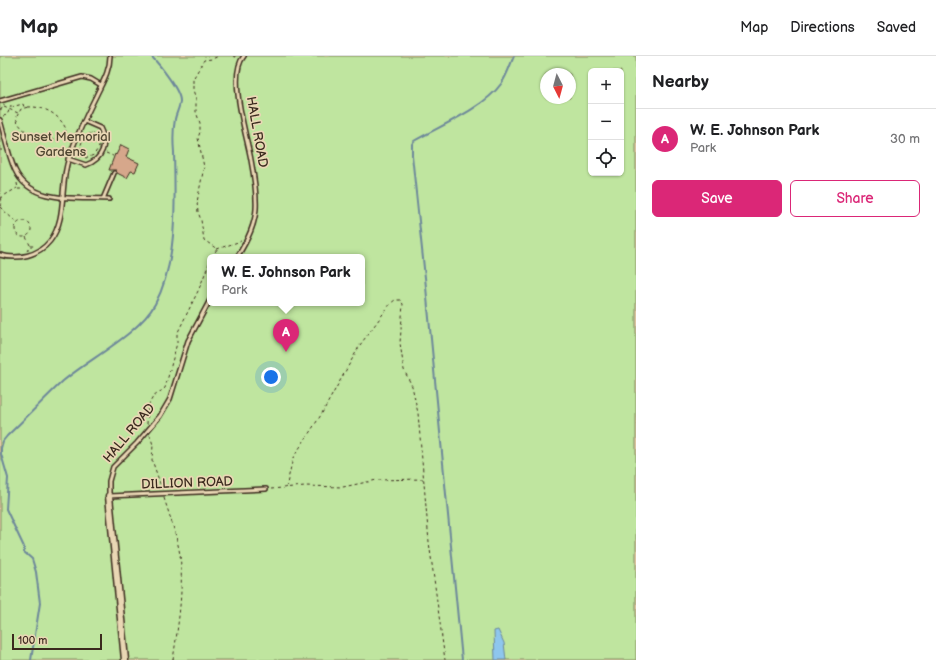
<!DOCTYPE html>
<meta charset="utf-8">
<style>
:root{--surface:#fff;--page:#f2f2f2;--text:#202124;--muted:#757577;--line:#e0e0e0;--accent:#db2777}
body{margin:0;font-family:"Balsamiq Sans",sans-serif;background:var(--page);color:var(--text)}
.controls{position:absolute;right:12px;top:12px;display:grid;overflow:hidden;border-radius:6px;box-shadow:0 1px 3px #0004}
.controls button{width:36px;height:36px;display:grid;place-items:center;padding:0;border:0;border-bottom:1px solid var(--line);background:var(--surface);color:var(--text);font:20px sans-serif}
.compass{position:absolute;left:540px;top:12px;width:36px;height:36px;border-radius:50%;background:var(--surface);box-shadow:0 1px 3px #0004;rotate:174deg}
.scale{position:absolute;left:12px;bottom:10px;width:90px;box-sizing:border-box;padding-left:4px;border:2px solid #3b2a1e;border-top:0;font-size:11px;line-height:14px;white-space:nowrap;color:#3b2a1e;-webkit-text-stroke:3px #e9d7b4;paint-order:stroke}
.you{position:absolute;left:271px;top:321px;width:14px;height:14px;margin:-10px;border:3px solid #fff;border-radius:50%;background:#1a73e8;box-shadow:0 0 0 6px #1a73e833}
.badge{display:grid;place-items:center;width:26px;height:26px;border-radius:50%;background:var(--accent);color:#fff;font-size:13px;font-weight:700}
.pin{position:absolute;translate:-50% -33px;filter:drop-shadow(0 1px 2px #0008)}
.pin::after{content:'';position:absolute;top:21px;width:14px;height:12px;background:inherit;clip-path:polygon(0 0,100% 0,50% 100%)}
.popup{position:absolute;left:207px;top:198px;width:158px;height:52px;box-sizing:border-box;display:grid;place-content:center;border-radius:6px;background:var(--surface);filter:drop-shadow(0 1px 3px #0005);font-size:13px;white-space:nowrap;color:var(--muted)}
.popup b{font-size:15px;color:var(--text)}
.popup::after{content:'';position:absolute;left:50%;top:100%;margin-left:-8px;border:8px solid transparent;border-top-color:var(--surface)}
.list{margin:0;padding:0;list-style:none}
h2{display:flex;justify-content:space-between;align-items:center;height:52px;margin:0;padding:0 16px;font-size:17px}
h2 small{font-size:13px;font-weight:400;color:var(--muted)}
.list li{display:grid;grid-template-columns:26px 1fr auto;gap:12px;align-items:center;box-sizing:border-box;height:60px;padding:0 16px;border-top:1px solid var(--line)}
.list b{display:block;font-size:15px;white-space:nowrap}
.list p{margin:0;font-size:13px;white-space:nowrap;color:var(--muted)}
.list em{font-size:13px;font-style:normal;color:var(--muted)}
.actions{display:flex;gap:8px;padding:12px 16px}
.actions a{flex:1;padding:9px 0;border:1px solid var(--accent);border-radius:6px;text-align:center;font-size:14px;color:var(--accent)}
.actions .main{background:var(--accent);color:#fff}
.icon{flex:none;width:22px;height:22px;fill:none;stroke:currentColor;stroke-width:2;stroke-linecap:round;stroke-linejoin:round}
.map{position:relative;flex:none;width:636px;height:604px;overflow:hidden}
header{display:flex;align-items:center;gap:24px;box-sizing:border-box;height:56px;padding:0 20px;background:var(--surface);border-bottom:1px solid var(--line)}
header strong{font-size:19px}
nav{display:flex;gap:22px;margin-inline-start:auto;font-size:14px}
main{display:flex}
aside{flex:1;background:var(--surface)}
.map>svg:first-child{display:block}
.green{fill:#bfe59f;stroke:#7d885e;fill-rule:evenodd}
.water{fill:#8ec6ed;stroke:#6d889a}
.lines{fill:none;stroke-linecap:round;stroke-linejoin:round}
.stream{stroke:#6d889a;stroke-width:2}
.building{fill:#d6a78b;stroke:#3b2a1e}
.lane-casing{stroke:#3b2a1e;stroke-width:6}
.street-casing{stroke:#3b2a1e;stroke-width:9}
.path{stroke:#3b2a1e;stroke-width:1;stroke-dasharray:3 3;stroke-linecap:butt}
.lane{stroke:#e9d7b4;stroke-width:3}
.street{stroke:#e9d7b4;stroke-width:6}
.labels{text-anchor:middle;dominant-baseline:central;stroke-width:3.5;stroke-linejoin:round;paint-order:stroke}
.street-label{font-size:13px;fill:#3b2a1e;stroke:#e9d7b4}
.park-label{font-size:13px;fill:#4f4631;stroke:#e9d7b4}
</style>
<header>
<strong>Map</strong>
<nav><a>Map</a><a>Directions</a><a>Saved</a></nav>
</header>
<main>
<div class="map">
<svg width="636" height="604" viewBox="0 0 636 604">
<rect width="100%" height="100%" fill="#e7ccaa"/>
<filter id="ink" filterUnits="userSpaceOnUse"><feTurbulence type="fractalNoise" baseFrequency=".025" numOctaves="2"/><feDisplacementMap in="SourceGraphic" scale="8" xChannelSelector="R" yChannelSelector="G"/><feConvolveMatrix kernelMatrix="1 2 1 2 8 2 1 2 1" color-interpolation-filters="sRGB"/></filter>
<g filter="url(#ink)">
<path class="green" d="M0,0H636V604H0ZM591,15H621V117H591ZM546,18H570V42H546ZM210,201H362V247H210Z"/>
<path class="water" d="M498,574L504,587L506,604H495L494,575Z"/>
<g class="lines">
<path class="stream" d="M31,604L40,547L36,516L32,503L24,496V491L6,453L8,422L1,398V392L3,385L7,380C26,362 44,343 63,325C89,303 140,277 155,248C178,206 175,143 174,96C173,85 173,74 175,63C176,57 180,51 180,45C180,34 159,8 151,0
M462,604L426,231L412,99V88L414,85C440,70 484,52 501,28C507,20 510,9 514,0"/>
</g>
<path class="building" d="M121,89L129,93L126,101L139,107L135,116L131,115L127,122L117,117L116,114H109L115,98L116,99Z"/>
<g class="lines">
<g class="lane-casing">
<path id="lane" d="M0,45L82,21L91,23L101,29
M0,64C5,81 8,99 15,114C31,149 78,141 109,143
M68,103L86,109C103,103 108,88 100,72L84,65
M103,143L114,117
M0,199C18,204 38,200 50,185C68,162 59,128 69,102C76,81 86,60 96,40C102,27 110,15 110,0
M237,201C246,187 255,170 256,153C257,137 254,120 251,104C247,80 227,19 244,0
M210,244L188,285L170,343L160,360L137,387L113,411L109,425V440L266,433"/>
</g>
<g class="street-casing">
<path id="street" d="M109,440L125,604"/>
</g>
<path class="path" d="M233,0L238,2
M4,51L18,57
M11,51L23,48L24,51
M28,51C44,50 59,58 66,73L65,80C51,91 21,79 16,62L21,53Z
M0,54L4,51V48
M3,60L7,59L11,50L10,46
M91,77L99,80L100,89L94,99L86,102L81,99C79,89 82,82 91,77Z
M66,79L72,81
M0,94H4
M106,97L113,100
M17,127L18,133H24
M0,142L17,132
M0,142L2,147L0,150
M0,151L17,167
M15 173a8 8 0 1 1 16 0a8 8 0 1 1-16 0Z
M26,181L30,189
M217,193L241,185
M27,195L30,190H35
M212,201L217,193L204,184L201,164L198,156L197,146L204,111L198,82L200,76V67L196,56V43L193,34V23L204,4L212,3L219,0
M147,368L148,350L153,341L165,332L167,325L177,287V278L199,233L210,205
M150,379L153,389L152,404L162,433
M286,432L293,402L321,359L360,289L391,247L395,244H400L403,248L400,287L404,314L412,330L418,357L429,486L445,604
M271,433L305,430L343,431L377,424L423,423
M164,442C170,461 177,480 180,499C184,533 178,570 173,604"/>
<use href="#lane" class="lane"/>
<use href="#street" class="street"/>
</g>
</g>
<g class="labels">
<g class="street-label">
<text transform="translate(257 76) rotate(80)">HALL ROAD</text>
<text transform="translate(129 377) rotate(-50)">HALL ROAD</text>
<text transform="translate(187 427) rotate(-2)">DILLION ROAD</text>
</g>
<g class="park-label">
<text x="61" y="81">Sunset Memorial<tspan x="61" dy="15">Gardens</tspan></text>
</g>
</g>
</svg>
<div class="controls">
<button>+</button>
<button>−</button>
<button><svg class="icon" aria-label="locate" viewBox="0 0 24 24"><circle cx="12" cy="12" r="6"/><path d="M12 2v4M12 18v4M2 12h4M18 12h4"/></svg></button>
</div>
<svg class="compass" viewBox="-18 -18 36 36"><path d="M0-13l5 13h-10z" fill="#e53935"/><path d="M0 13l5-13h-10z" fill="#757577"/></svg>
<div class="scale">100 m</div>
<div class="you"></div>
<div class="pin badge" style="left:286px;top:296px">A</div>
<div class="popup"><b>W. E. Johnson Park</b>Park</div>
</div>
<aside>
<h2>Nearby<small></small></h2>
<ul class="list">
<li><span class="badge">A</span><div><b>W. E. Johnson Park</b><p>Park</p></div><em>30 m</em></li>
</ul>
<div class="actions"><a class="main">Save</a><a>Share</a></div>
</aside>
</main>
